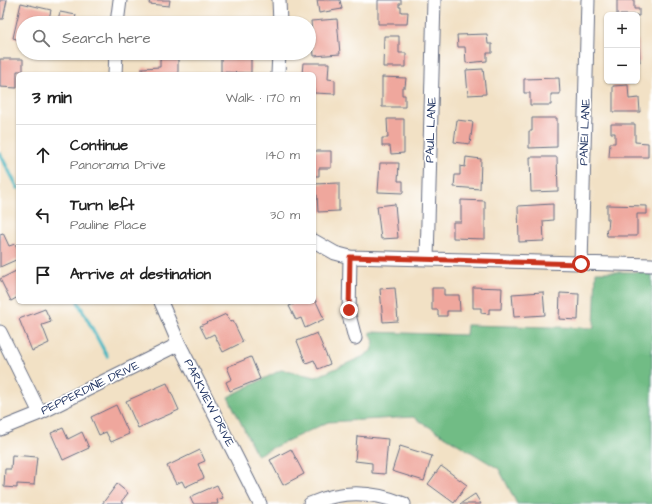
<!DOCTYPE html>
<meta charset="utf-8">
<style>
:root{--surface:#fff;--page:#f6f6f6;--text:#222;--muted:#767676;--line:#e0e0e0}
body{margin:0;font-family:"Architects Daughter",sans-serif;background:var(--page);color:var(--text)}
.controls{position:absolute;right:12px;top:12px;display:grid;overflow:hidden;border-radius:6px;box-shadow:0 1px 3px #0004}
.controls button{width:36px;height:36px;display:grid;place-items:center;padding:0;border:0;border-bottom:1px solid var(--line);background:var(--surface);color:var(--text);font:20px sans-serif}
.stop{position:absolute;width:12px;height:12px;margin:-9px;border:3px solid #c8321e;border-radius:50%;background:#fff}
.stop.end{background:#c8321e;border-color:#fff;box-shadow:0 1px 4px #0008}
.list{margin:0;padding:0;list-style:none}
h2{display:flex;justify-content:space-between;align-items:center;height:52px;margin:0;padding:0 16px;font-size:17px}
h2 small{font-size:13px;font-weight:400;color:var(--muted)}
.list li{display:grid;grid-template-columns:26px 1fr auto;gap:12px;align-items:center;box-sizing:border-box;height:60px;padding:0 16px;border-top:1px solid var(--line)}
.list b{display:block;font-size:15px;white-space:nowrap}
.list p{margin:0;font-size:13px;white-space:nowrap;color:var(--muted)}
.list em{font-size:13px;font-style:normal;color:var(--muted)}
.icon{flex:none;width:22px;height:22px;fill:none;stroke:currentColor;stroke-width:2;stroke-linecap:round;stroke-linejoin:round}
.map{position:relative;flex:none;width:652px;height:504px;overflow:hidden}
.search{position:absolute;background:var(--surface);box-shadow:0 1px 3px #0004;left:16px;top:16px;width:300px;height:44px;display:flex;align-items:center;gap:10px;box-sizing:border-box;padding:0 14px;border-radius:22px;color:var(--muted);font-size:15px}
.panel{position:absolute;background:var(--surface);box-shadow:0 1px 3px #0004;left:16px;top:72px;width:300px;height:232px;border-radius:6px}
.map>svg:first-child{display:block}
.forest{fill:#71bc85;stroke:#467672}
.lines{fill:none;stroke-linecap:round;stroke-linejoin:round}
.stream{stroke:#46b5c0;stroke-width:3.5}
.building{fill:#efa79d}
.minor-casing{stroke:#666d82;stroke-width:15}
.minor{stroke:#fff;stroke-width:13}
.route{stroke:#c8321e;stroke-width:5}
.labels{text-anchor:middle;dominant-baseline:central;stroke-width:3.5;stroke-linejoin:round;paint-order:stroke}
.street-label{font-size:12px;fill:#1b2f5e;stroke:#fff}
</style>
<div class="map">
<svg width="652" height="504" viewBox="0 0 652 504">
<rect width="100%" height="100%" fill="#fff"/>
<filter id="ink" filterUnits="userSpaceOnUse"><feTurbulence type="fractalNoise" baseFrequency=".025" numOctaves="2"/><feDisplacementMap in="SourceGraphic" scale="8" xChannelSelector="R" yChannelSelector="G"/><feConvolveMatrix kernelMatrix="1 2 1 2 8 2 1 2 1" color-interpolation-filters="sRGB"/></filter>
<filter id="wash" filterUnits="userSpaceOnUse"><feTurbulence type="fractalNoise" baseFrequency=".012" numOctaves="4" result="noise"/><feDisplacementMap in="SourceGraphic" scale="16" xChannelSelector="R" yChannelSelector="G"/><feGaussianBlur stdDeviation="0.9" result="paint"/><feColorMatrix in="noise" values="0 0 0 0 0 0 0 0 0 0 0 0 0 0 0 0 0 1.4 0 .05"/><feComposite in="paint" operator="in"/></filter>
<g filter="url(#wash)">
<rect width="100%" height="100%" fill="#f2e1c5"/>
<path class="forest" d="M596,272H652V504H517L499,469L413,417L328,422L257,455L228,397L281,370L316,377L362,357L371,351L374,342L370,332L466,335L467,325L594,328Z"/>
<g class="lines">
<path class="stream" d="M0,154L18,188
M78,302L107,356"/>
</g>
<g id="blocks">
<path class="building" d="M0,0H7L3,19H0Z
M150,0H170L169,6L149,4Z
M317,0H340L342,9L319,13Z
M378,0H401V4H399V7H401V12H408L407,24H378Z
M617,0H634V9H639V16H637V15H617Z
M21,3L51,10L48,23H23V41L13,38Z
M60,12L76,15L74,23H57Z
M337,19L340,54L314,56L311,21Z
M146,20H159V23H146Z
M487,34L488,44H492V53H487V61L466,63L465,47H458L457,35Z
M384,36H399V53H406V67H383Z
M637,40H638L640,62H637Z
M221,53H251V73L221,72Z
M0,59H23V71H17V88L0,87Z
M160,59H178V74H142V68L160,67Z
M303,63H329L328,79L335,80V94L314,93V74H302Z
M483,69L486,94L468,95L466,70Z
M382,77L406,78L405,87H402V95H405V107H382Z
M559,78L560,94H551V105H530V93H524V79Z
M628,85L629,99L639,98L640,112H613V86Z
M532,118H557V147L529,148V131H532Z
M387,119H404V153L391,154L390,146H382V138H388Z
M457,120L473,122L470,144L454,142Z
M611,124H635V142L648,143V157H609L610,143H615V133H611Z
M314,151H331V168H319V176H314Z
M466,157L481,159L480,189L454,187L455,175H460V166L465,167Z
M530,157H557L558,191L531,192Z
M380,163H399L398,181H403V193L378,192Z
M339,183V211L318,212L317,195H314V184Z
M461,200L485,201V239L453,238V222H461Z
M395,204L398,238L381,239L377,206Z
M553,204V220L543,221L544,241L519,242L518,206Z
M607,205L647,206V214H637V236H607L606,229H608L609,219H607Z
M3,233L9,246L15,244L18,249V259L0,267V234Z
M18,270V297L11,301L0,279Z
M473,287L502,288L501,309H489V314L481,313V308H473Z
M395,288L398,321L383,322L380,289Z
M432,288H444V295H459L460,311H447V316H438V310H432Z
M543,292L545,315L514,317L512,294Z
M560,293L579,294L578,320L559,319Z
M314,297L324,319L305,328L301,318L296,320L289,306L294,304L293,302H314Z
M45,309L51,322L42,325L49,343L32,351L19,319Z
M226,314L230,322L233,321L243,342L223,352L214,334L206,338L200,326Z
M317,333L330,364L318,369L314,360L306,363L297,341Z
M251,357L260,379L230,391L226,382L232,379L227,367Z
M167,383L179,410L138,428L126,401Z
M116,405L129,434L111,442L106,432L99,435L91,417Z
M63,428L68,439L82,432L89,448L63,460L51,433Z
M357,436L388,439L385,474L372,473V463L355,461Z
M400,446L432,456L424,481L392,471Z
M291,449L304,474L283,485L270,460Z
M200,450L205,461L198,464L204,478L185,487L182,481L176,484L167,466Z
M12,455L37,457L34,485L17,484V488L4,487L5,469H11Z
M441,466L467,485L454,503L428,484Z
M117,484L128,493L121,502L124,504H102Z
M217,485L223,498L217,500L218,504H193L190,497Z
M475,494L481,504H460Z"/>
</g>
</g>
<g filter="url(#ink)">
<use href="#blocks" fill-opacity="0" stroke="#666d82" stroke-width="1"/>
<g class="lines">
<g class="minor-casing">
<path id="minor" d="M279,0L280,23
M117,23L120,0
M115,74L116,53
M278,74L279,53
M314,241L335,253L350,257L652,265
M350,257L349,315L355,338
M427,259L434,0
M581,264L588,0
M161,302L179,344L260,504
M0,332L40,413
M0,429L40,413L179,344
M310,504C341,490 373,491 404,504"/>
</g>
<use href="#minor" class="minor"/>
</g>
</g>
<g class="lines" filter="url(#ink)">
<path class="route" d="M349,310L350,257L581,264"/>
</g>
<g class="labels">
<g class="street-label">
<text transform="translate(431 130) rotate(-88)">PAUL LANE</text>
<text transform="translate(585 132) rotate(-88)">PANEI LANE</text>
<text transform="translate(90 388) rotate(-26)">PEPPERDINE DRIVE</text>
<text transform="translate(209 403) rotate(63)">PARKVIEW DRIVE</text>
</g>
</g>
</svg>
<div class="controls">
<button>+</button>
<button>−</button>
</div>
<div class="stop" style="left:581px;top:264px"></div>
<div class="stop end" style="left:349px;top:310px"></div>
<div class="search"><svg class="icon" aria-label="search" viewBox="0 0 24 24"><circle cx="10" cy="10" r="6"/><path d="M15 15l6 6"/></svg>Search here</div>
<section class="panel">
<h2>3 min<small>Walk · 170 m</small></h2>
<ul class="list">
<li><svg class="icon" aria-label="ahead" viewBox="0 0 24 24"><path d="M12 20V5M6 11l6-6 6 6"/></svg><div><b>Continue</b><p>Panorama Drive</p></div><em>140 m</em></li>
<li><svg class="icon" aria-label="left" viewBox="0 0 24 24"><path d="M17 20v-9H6M10 6l-5 5 5 5"/></svg><div><b>Turn left</b><p>Pauline Place</p></div><em>30 m</em></li>
<li><svg class="icon" aria-label="arrive" viewBox="0 0 24 24"><path d="M6 21V4h12l-3 4 3 4H6"/></svg><div><b>Arrive at destination</b></div></li>
</ul>
</section>
</div>
